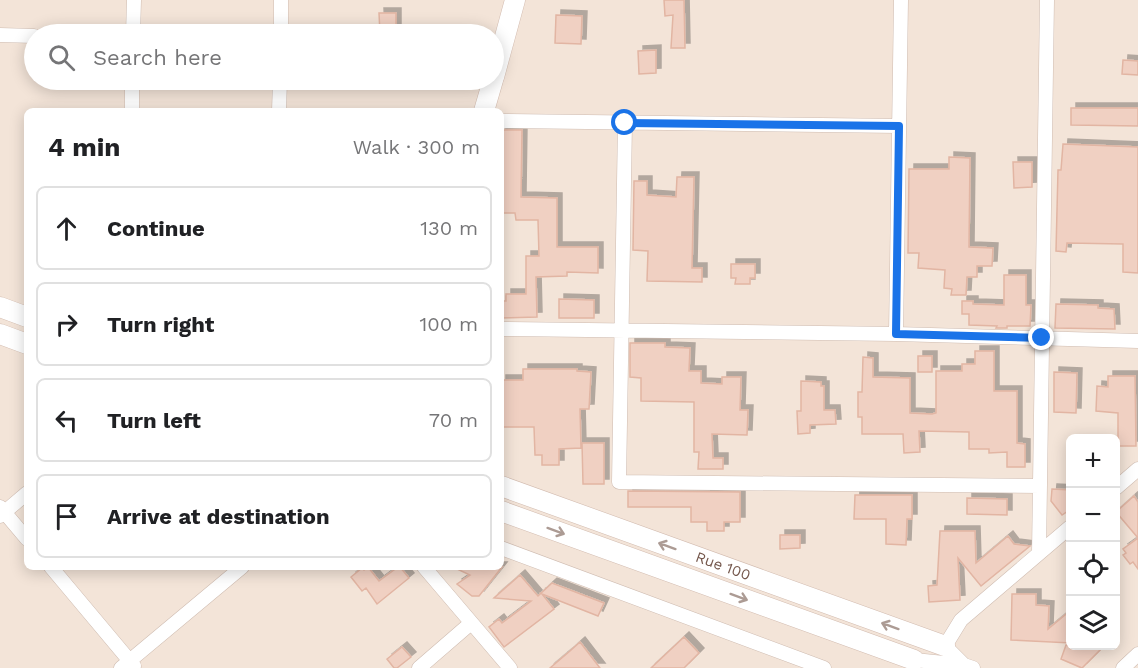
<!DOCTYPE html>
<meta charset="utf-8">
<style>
:root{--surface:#fff;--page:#f2f2f2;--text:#202124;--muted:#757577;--line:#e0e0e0}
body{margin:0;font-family:"Work Sans",sans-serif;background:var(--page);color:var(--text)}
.controls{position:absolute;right:18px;bottom:18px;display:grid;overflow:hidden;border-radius:9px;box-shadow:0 3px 15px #0003}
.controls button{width:54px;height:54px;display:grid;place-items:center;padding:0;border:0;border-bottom:2px solid var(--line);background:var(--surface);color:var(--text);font:30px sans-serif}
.stop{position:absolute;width:18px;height:18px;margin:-14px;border:4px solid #1a73e8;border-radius:50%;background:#fff}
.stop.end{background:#1a73e8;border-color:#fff;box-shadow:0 2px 6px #0008}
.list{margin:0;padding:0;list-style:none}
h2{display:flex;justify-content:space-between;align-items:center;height:78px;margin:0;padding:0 24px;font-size:26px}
h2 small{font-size:20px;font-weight:400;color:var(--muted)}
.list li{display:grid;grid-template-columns:39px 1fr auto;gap:18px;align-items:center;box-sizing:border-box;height:84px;margin:0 12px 12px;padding:0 12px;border:2px solid var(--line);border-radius:9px}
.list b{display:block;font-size:22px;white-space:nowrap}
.list em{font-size:20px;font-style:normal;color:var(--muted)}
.icon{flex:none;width:33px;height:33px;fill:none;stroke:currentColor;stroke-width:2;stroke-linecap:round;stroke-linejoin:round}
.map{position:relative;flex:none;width:1138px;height:668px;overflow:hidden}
.search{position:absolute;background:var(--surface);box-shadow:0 3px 15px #0003;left:24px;top:24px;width:480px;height:66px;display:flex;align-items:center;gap:15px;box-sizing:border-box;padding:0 21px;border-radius:33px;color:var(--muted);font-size:22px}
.panel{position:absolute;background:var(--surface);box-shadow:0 3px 15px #0003;left:24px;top:108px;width:480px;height:462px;border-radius:9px}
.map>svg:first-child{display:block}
.residential{fill:#f3e4d8;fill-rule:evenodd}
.building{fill:#f0d0c2;stroke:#e2b5a3;stroke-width:1.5;filter:url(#shadow)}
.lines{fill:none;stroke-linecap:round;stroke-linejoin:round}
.street-casing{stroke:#cfbcb1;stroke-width:15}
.secondary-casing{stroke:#d2bbaf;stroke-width:21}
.street{stroke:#fff;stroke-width:14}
.secondary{stroke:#fff;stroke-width:20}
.oneway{stroke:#ac9b94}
.route{stroke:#1a73e8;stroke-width:8}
.labels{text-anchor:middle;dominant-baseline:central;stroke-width:4.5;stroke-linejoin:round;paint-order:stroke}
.street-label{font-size:15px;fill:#75584d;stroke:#fef7ef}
</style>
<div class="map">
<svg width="1138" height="668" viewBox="0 0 1138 668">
<defs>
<filter id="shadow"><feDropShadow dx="5" dy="-5" stdDeviation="0" flood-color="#0004"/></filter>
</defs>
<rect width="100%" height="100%" fill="#fcf3e9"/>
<path class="residential" d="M0,0H1138V668H0ZM34,34H494V80H34ZM27,111H501V567H27ZM1070,438H1116V646H1070Z"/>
<path class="building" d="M664,0H684L685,48H671L673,15L665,16Z
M379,13H396V34H380Z
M556,15L582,16L581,44L555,43Z
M656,50V73L639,74L638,51Z
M1123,60L1138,61V75L1122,74Z
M1071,108H1138V126L1071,125Z
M501,130H522L521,197L557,198V247H598V273L567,272V276L536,277L537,317L501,318V301H506V294H526V256H539L538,220H516L515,213H501Z
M1063,144L1138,147V273L1123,272V244L1067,243L1066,252L1056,251L1058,170H1061Z
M949,157L970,158L969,247L993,248L992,266H977V277H967L966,295H951L952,289L944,288L945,270L918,268L919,253H908L909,169H949Z
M1013,162H1032V187L1014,188Z
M677,177H694L692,268H702V282L647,281L648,251L633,250L634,181H647V195L676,197Z
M731,264H755V278H750V284H735L736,278H731Z
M1004,275H1026V305H1031L1030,326H1007V328H996L997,326L969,325V314H962V301H973V304L1004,305Z
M559,299L594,300V318H559Z
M1056,304L1098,305V308L1114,309L1115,329L1055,328Z
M630,343H665V347L690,348L689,371H701V383L722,384V377H741L740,410H748L747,435L712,434L713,458H723V469H698L699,452H694V402L641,401V378L630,377Z
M975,351H994V391H1017V443L1025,444V467H1007V452L989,453V449H969V432L919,431L920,452L904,453L903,434H862V417H858V392H862L863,357L873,358V377L910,378V413L932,414L936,413V371H962V364H975Z
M918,356H932V372H918Z
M523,369H577V371L591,372L589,409H580L581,448L559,449V465H542V455H535L534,427H501V380H523Z
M1054,372L1077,373L1076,413L1054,412Z
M1108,376H1135L1136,446H1118V413L1096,411L1097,386L1108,387Z
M801,381L821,382V386H824V410H835L836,424L810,425V433L798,434L797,411H801Z
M582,443H604V484H583Z
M1052,489L1071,490V509L1062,515L1051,501Z
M628,491L740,492V522H724V531H707V522H691V507H628Z
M855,495H912V519H907L906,545L886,544V519H854Z
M1134,496L1138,502V569L1133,562L1130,564L1123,555L1126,553L1123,549L1138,538L1116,512Z
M967,498L1007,499V515L967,514Z
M940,531H975L976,563L1008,536L1014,544L1030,546L981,586L958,558L960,600L929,602L928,586L937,585Z
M780,535H800V548L780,549Z
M368,567L379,581L398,567H400L409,578L377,604L366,588L362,591L351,577L362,568L364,570Z
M453,567H502L479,596H472L457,584L470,575Z
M520,575L538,596L552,583L604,603L598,616L542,594L554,609L504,647L489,627L499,619L502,623L531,601L494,598Z
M1012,594H1036V605L1049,606L1048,629L1071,610V643L1011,640Z
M684,637L699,653L684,668H651Z
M580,642L600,668H550L570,651Z
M1066,645H1105L1082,668L1061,659Z
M402,647L411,657L397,668H394L387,659Z"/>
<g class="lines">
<g class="street-casing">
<path id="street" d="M133,34L134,0
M281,34V0
M0,35L34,36
M132,111V80
M279,111L280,80
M501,121L899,126
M625,123L619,482L1040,486
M501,329L896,334L1138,341
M896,334L901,0
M1116,488L1138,469
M0,507L27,539
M0,516L27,493
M501,548L824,668
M1039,553L1047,0
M51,567L134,666
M424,567L510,668
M914,660L964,665L973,668
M964,665L945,646L961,620L1070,527
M121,668L242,567
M419,668L471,623
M1123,668L1138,654"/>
</g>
<g class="secondary-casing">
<g id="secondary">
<path d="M494,77L515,0"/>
<path d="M484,111L493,80"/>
<path d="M0,307L27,317"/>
<path d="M0,334L27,344"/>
<path id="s1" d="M501,486L945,646"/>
<path d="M501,511L914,660"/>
</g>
</g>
<use href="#street" class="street"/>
<use href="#secondary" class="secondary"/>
</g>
<defs><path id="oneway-shaft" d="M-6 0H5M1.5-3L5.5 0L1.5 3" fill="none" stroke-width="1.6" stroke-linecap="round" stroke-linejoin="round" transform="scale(1.5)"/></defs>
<g class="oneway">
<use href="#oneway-shaft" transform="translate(556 531) rotate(20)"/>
<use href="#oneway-shaft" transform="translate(667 546) rotate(-160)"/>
<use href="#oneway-shaft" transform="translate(739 597) rotate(20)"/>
<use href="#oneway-shaft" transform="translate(890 626) rotate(-160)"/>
</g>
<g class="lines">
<path class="route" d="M625,123L899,126L896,334L1042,338"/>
</g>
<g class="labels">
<g class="street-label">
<text stroke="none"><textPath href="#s1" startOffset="236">Rue 100</textPath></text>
</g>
</g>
</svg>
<div class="controls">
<button>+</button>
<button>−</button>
<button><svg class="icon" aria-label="locate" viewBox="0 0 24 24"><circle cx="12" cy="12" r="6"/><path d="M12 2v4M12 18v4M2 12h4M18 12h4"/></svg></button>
<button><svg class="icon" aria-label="layers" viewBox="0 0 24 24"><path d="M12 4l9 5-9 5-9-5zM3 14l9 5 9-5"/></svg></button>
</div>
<div class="stop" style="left:625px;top:123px"></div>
<div class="stop end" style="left:1042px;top:338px"></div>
<div class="search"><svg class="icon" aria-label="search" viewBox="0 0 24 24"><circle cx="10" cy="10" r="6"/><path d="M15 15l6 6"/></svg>Search here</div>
<section class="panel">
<h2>4 min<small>Walk · 300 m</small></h2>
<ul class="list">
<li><svg class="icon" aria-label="ahead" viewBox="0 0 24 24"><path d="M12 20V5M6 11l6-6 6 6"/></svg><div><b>Continue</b></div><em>130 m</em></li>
<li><svg class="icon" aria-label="right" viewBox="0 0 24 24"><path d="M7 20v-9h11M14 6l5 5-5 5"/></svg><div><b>Turn right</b></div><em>100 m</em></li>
<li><svg class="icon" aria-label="left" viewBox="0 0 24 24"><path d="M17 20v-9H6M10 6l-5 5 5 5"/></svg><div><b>Turn left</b></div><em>70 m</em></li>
<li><svg class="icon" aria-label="arrive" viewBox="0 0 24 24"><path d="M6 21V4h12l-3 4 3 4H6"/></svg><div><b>Arrive at destination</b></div></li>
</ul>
</section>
</div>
